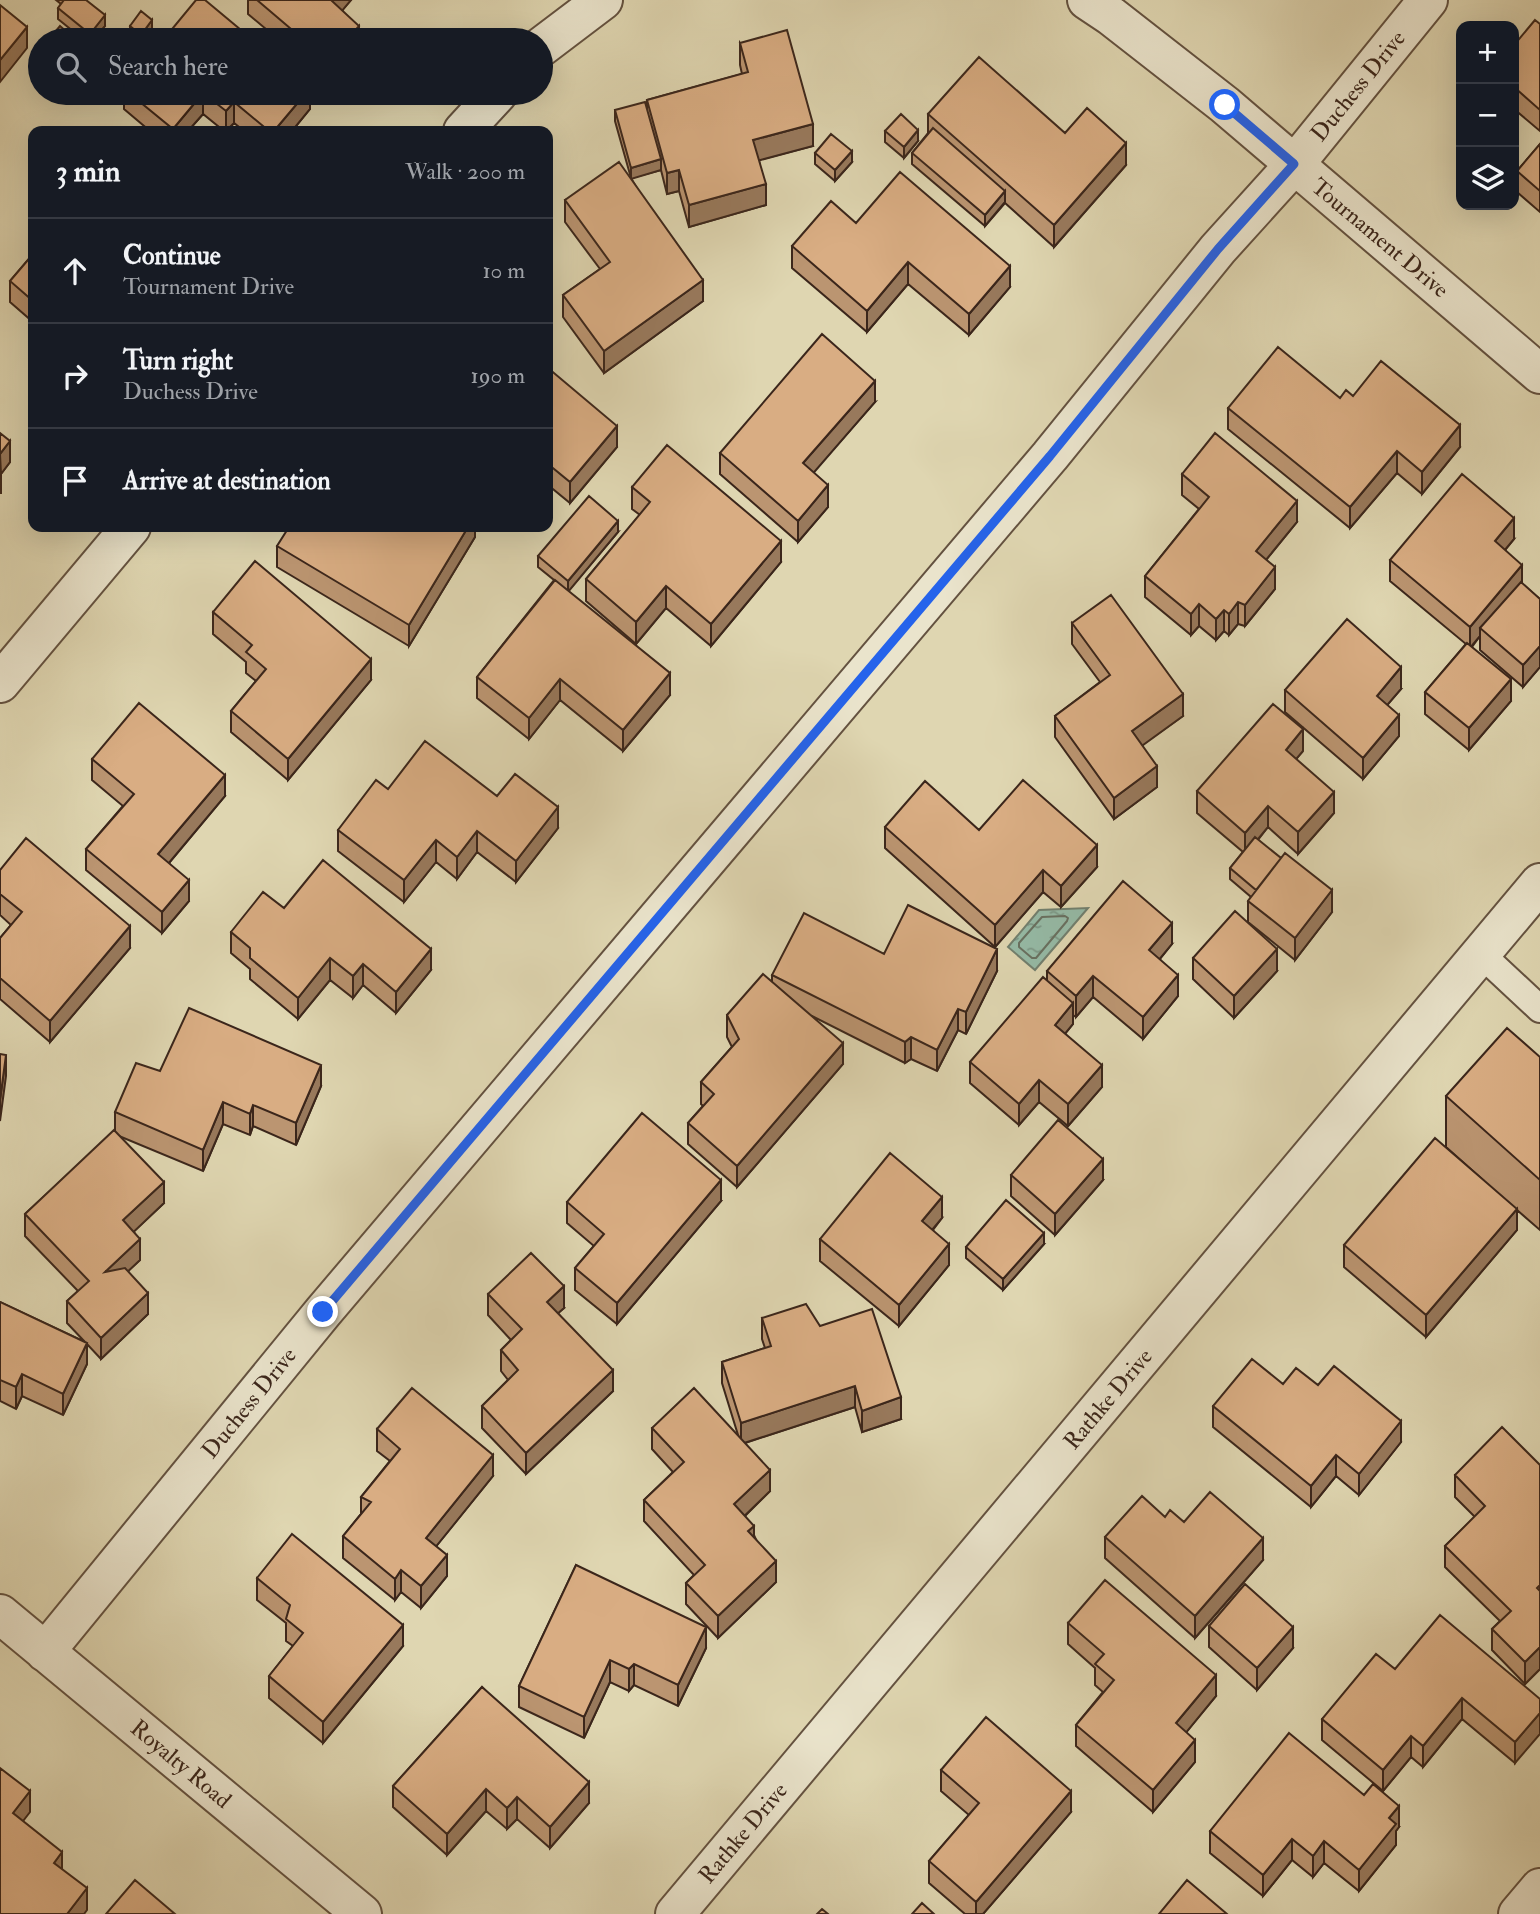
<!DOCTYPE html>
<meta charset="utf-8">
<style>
:root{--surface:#171b24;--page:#242831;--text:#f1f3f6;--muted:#9ea1a6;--line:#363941}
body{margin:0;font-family:"IM FELL Double Pica",serif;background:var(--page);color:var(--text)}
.controls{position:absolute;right:21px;top:21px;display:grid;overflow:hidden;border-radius:14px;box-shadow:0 7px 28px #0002}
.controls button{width:63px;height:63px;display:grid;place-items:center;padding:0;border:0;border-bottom:2px solid var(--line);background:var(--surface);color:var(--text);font:35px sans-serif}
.stop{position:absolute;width:21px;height:21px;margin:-16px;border:5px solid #2563eb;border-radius:50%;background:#fff}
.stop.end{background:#2563eb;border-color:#fff;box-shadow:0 2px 7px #0008}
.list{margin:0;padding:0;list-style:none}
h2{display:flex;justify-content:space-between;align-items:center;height:91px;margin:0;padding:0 28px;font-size:30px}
h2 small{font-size:23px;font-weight:400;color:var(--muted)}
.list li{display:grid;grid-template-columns:46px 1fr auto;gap:21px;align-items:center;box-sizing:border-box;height:105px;padding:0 28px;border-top:2px solid var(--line)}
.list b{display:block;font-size:26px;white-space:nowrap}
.list p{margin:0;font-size:23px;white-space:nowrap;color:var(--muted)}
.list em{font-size:23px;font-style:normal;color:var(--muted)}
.icon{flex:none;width:38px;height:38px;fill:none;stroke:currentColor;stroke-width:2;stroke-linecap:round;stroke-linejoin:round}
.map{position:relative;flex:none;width:1540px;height:1914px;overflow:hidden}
.search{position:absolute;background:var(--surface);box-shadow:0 7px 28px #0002;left:28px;top:28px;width:525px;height:77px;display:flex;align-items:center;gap:18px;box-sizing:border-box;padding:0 24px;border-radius:38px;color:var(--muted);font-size:26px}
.panel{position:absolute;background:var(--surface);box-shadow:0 7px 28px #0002;left:28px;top:126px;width:525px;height:406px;border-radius:14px}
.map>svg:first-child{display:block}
.water{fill:url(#water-ripples);stroke:#717f6e;stroke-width:2}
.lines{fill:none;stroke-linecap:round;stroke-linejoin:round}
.shore{stroke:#687060;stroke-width:2}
.service-casing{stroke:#645240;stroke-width:30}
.minor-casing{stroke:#645240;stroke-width:42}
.service{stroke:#eae4cc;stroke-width:26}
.minor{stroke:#eae4cc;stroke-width:38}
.wall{fill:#bb9571;stroke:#3b261b;stroke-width:2}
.shaded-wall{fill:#98795c;stroke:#3b261b;stroke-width:2}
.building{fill:#d9ad83;stroke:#3b261b;stroke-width:2}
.route{stroke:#2563eb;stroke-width:9}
.labels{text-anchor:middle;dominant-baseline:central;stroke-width:5;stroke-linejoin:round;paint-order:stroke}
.street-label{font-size:23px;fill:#3b261b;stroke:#eae4cc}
</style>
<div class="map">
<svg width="1540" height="1914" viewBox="0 0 1540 1914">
<defs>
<pattern id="water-ripples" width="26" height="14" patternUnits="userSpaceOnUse" patternTransform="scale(1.75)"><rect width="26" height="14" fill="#95baa6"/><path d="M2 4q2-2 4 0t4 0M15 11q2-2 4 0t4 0" fill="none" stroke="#7b9786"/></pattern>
</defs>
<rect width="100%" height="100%" fill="#dfd6b1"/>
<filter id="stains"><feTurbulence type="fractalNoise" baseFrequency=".00286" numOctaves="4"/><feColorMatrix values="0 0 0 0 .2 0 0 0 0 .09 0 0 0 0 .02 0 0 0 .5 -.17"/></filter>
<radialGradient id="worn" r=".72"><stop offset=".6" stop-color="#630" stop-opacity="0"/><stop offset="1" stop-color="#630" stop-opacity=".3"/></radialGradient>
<path class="water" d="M1088,908L1035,970L1008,947L1039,910Z"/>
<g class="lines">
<path class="shore" d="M1065,916L1068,918L1067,921L1036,958H1032L1019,947V943L1042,917Z"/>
<g class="service-casing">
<path id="service" d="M1481,954L1540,1009"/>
</g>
<g class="minor-casing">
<path id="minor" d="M1087,0L1111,16L1225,105L1540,374
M541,47L603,0
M463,131L498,93
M0,683L131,527
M0,1614L362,1914
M45,1652L323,1312L1050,456L1218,249L1294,165L1428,0
M675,1914L1540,883
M1518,1914L1540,1888"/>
</g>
<use href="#service" class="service"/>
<use href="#minor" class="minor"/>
</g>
<path class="wall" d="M56,0H86L105,26L93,40H84L58,19V8L61,4Z
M248,0H351L342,10L359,40H279L248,14Z
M1540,24V131L1514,109V45Z
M130,26L152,31L145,40H134L130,37Z
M740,43L813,146L759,160L766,205L689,227L679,191L667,194L661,170L631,178L703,301L604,373L563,317V295L600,269L565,222V200L631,178L615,121V110L647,109V100L742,74L740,65Z
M124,93H310V109L292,131H244L234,123L227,131H224L203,114L188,131H150L124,109Z
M928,114L1065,133L1126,165L1054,247L1005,203L985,226L912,164V153L928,133Z
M885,131L918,141L904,158L885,142Z
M1540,144V212L1517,192V171Z
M815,153L852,162L835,181L815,164Z
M856,223L1010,287L969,335L908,284L867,332L792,268V246Z
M33,254V322L10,302V281Z
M548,368L617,447L570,503L548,485Z
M1353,396L1460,447L1422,494L1397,473L1350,528L1228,429V408L1340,398Z
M875,402L813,472L828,507L798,542L720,474V453Z
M0,433L10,462L1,474V494Z
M1182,474L1297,522L1266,560L1275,589L1245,626L1238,624L1229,635L1224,631L1216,640L1199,626L1191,635L1145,597V576L1199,509L1182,495Z
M632,487L781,562L711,646L666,608L636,644L586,601V579L640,515L632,509Z
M475,527V537L409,646L277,567V546L383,528Z
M618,532L568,591L670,695L623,751L560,700L529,739L477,698V677L554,580L538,567V556Z
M1514,539L1505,550L1522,584L1540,599V667L1523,687L1480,650V636L1472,647L1511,701L1469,750L1425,714V692L1466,644L1390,581V560Z
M213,612L371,680L288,780L231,732V711L256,681L246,673V662L213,634Z
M1072,623L1183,716L1142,745L1157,787L1114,819L1055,737V716L1100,682L1072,644Z
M1401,689L1387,705L1399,736L1363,779L1285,712V690Z
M1303,751L1296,759L1334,813L1298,854L1268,827L1258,840L1332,912L1295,960L1248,922V901L1251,897L1230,879V868L1243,852L1197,813V791Z
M92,759L225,796L169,863L189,901L162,933L86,870V849L123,806L92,780Z
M388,789L497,796L558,828L516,882L477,852L457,879L436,862L404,902L338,851V830Z
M885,827L979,830L1097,867L1061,907L1043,892L995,947L885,848Z
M0,870L130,948L50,1042L0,999V938L11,925L0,915Z
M284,908L431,970L396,1013L363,985L353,998L330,980L298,1019L250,979V969L231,953V932Z
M1172,944L1160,959L1178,996L1143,1039L1093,997L1076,1017L1073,1015V1024L1065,1034L1102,1087L1068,1126L1039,1102L1019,1125L970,1083V1062L1047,981V971Z
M884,954L997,971L966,1034L958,1030L937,1071L911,1059L905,1063L814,1017L843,1064L737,1187L688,1144V1123L703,1106L701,1104V1082L732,1047L727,1037V1015L772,982V975Z
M1193,958L1277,971L1234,1018L1193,979Z
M1540,1057V1230L1517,1210V1230L1426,1337L1344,1267V1245L1483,1180L1446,1147V1096Z
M160,1071L321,1086L296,1145L253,1126L250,1135L223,1124L203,1171L119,1136L164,1203L134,1231L140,1260L128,1271L148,1314L101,1359L87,1344V1364L63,1415L22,1396L16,1409L0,1401V1302L85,1342L67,1323V1301L78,1291L25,1236V1214L115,1131V1112Z
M1011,1175L1103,1180L1055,1235L1011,1196Z
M721,1201L617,1324L575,1290V1268L594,1246L567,1223V1202Z
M942,1218L933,1230L949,1265L899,1326L820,1261V1239Z
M1044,1244L1003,1290L966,1258V1247Z
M488,1294L564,1308L558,1313L613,1391L526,1474L482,1428V1406L508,1380L501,1371V1350L511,1340L488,1315Z
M762,1318L820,1326L901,1419L862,1432L855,1407L745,1443L770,1491L745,1516L776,1582L718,1638L686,1604V1583L694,1575L644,1521V1500L673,1472L652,1449V1428L738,1435L722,1383V1362L765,1348L762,1339Z
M1283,1384L1318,1385L1401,1442L1359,1495L1336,1476L1311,1507L1213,1427V1406Z
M377,1429L493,1476L436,1546L447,1576L421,1608L401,1592L395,1600L343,1558V1536L361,1514V1497L390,1461L377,1451Z
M1540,1465V1669L1525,1684L1492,1650V1629L1500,1621L1445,1567V1546L1475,1517L1455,1497V1475Z
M1165,1517L1184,1522L1263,1560L1195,1638L1105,1558V1537Z
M576,1565L706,1648L678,1706L634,1685L629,1691L610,1682L584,1738L519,1707V1686Z
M257,1578L403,1646L323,1743L269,1698V1676L293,1646L286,1641V1623L257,1600Z
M1068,1623L1216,1696L1186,1732L1195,1762L1153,1812L1076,1746V1725L1103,1692L1095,1685V1668L1068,1644Z
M1209,1626L1293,1648L1257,1690L1209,1647Z
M1395,1669L1540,1699L1515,1763L1462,1719L1423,1767L1411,1757L1383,1791L1322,1740V1719Z
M482,1687L589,1803L550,1848L517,1819L507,1829L486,1811L447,1855L393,1807V1786Z
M941,1770L1071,1812L983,1914H965L929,1883V1861L969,1815L941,1791Z
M1399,1827L1396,1831V1845L1359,1891L1324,1863L1313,1877L1292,1860L1263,1896L1210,1853V1831Z"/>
<path class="shaded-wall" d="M333,0H351L332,23V1Z
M105,15V26L93,40H90V34Z
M152,20V31L145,40H141V35Z
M359,26V40H347Z
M27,27V48L0,82V60Z
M203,93V114L188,131H173V129Z
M306,93H310V109L292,131H274Z
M234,102V123L226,131V111Z
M813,124V146L753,162V140Z
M918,130V141L904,158V147Z
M1126,143V165L1054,247V225Z
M852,151V162L835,181V170Z
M661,159V170L631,179V168Z
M679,170V191L667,194V173Z
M766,184V205L689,227V205Z
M1005,191V202L985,226V215Z
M908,262V284L867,332V311Z
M1010,266V287L969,335V314Z
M703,280V301L604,373V351Z
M875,381V402L803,485V463Z
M1460,425V447L1422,494V472Z
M617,426V447L570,503V482Z
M10,441V462L1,474L0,454Z
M1397,451V473L1350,528V507Z
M828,485V507L798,542V521Z
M1297,501V522L1256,572V551Z
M1514,518V539L1495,562V541Z
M618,521V532L568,592V581Z
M468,527H475V537L409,646V625Z
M781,541V562L711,646V624Z
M1522,565V586L1480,628V636L1470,648V627Z
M1275,567V589L1245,626V605Z
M666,586V608L636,644V622Z
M1238,602V624L1229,635V614Z
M1199,604V626L1191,635V614Z
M1224,610V631L1216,640V619Z
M1540,646V667L1523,687V665Z
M371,659V680L288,780V759Z
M1401,667V689L1377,717V696Z
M670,673V695L623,751V730Z
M560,679V700L529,739V718Z
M1511,679V701L1469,750V728Z
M1183,694V716L1132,753V731Z
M1399,715V736L1363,779V758Z
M1303,729V751L1286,771V750Z
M1157,766V787L1114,819V798Z
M225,775V796L158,876V854Z
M1334,792V813L1298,854V832Z
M1268,806V827L1245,855V833Z
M558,807V828L516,882V861Z
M477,831V852L457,879V857Z
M436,840V862L404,902V880Z
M1097,845V867L1061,907V886Z
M1043,870V892L995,947V925Z
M189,880V901L162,933V912Z
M1332,890V912L1295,960V938Z
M1172,923V944L1149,972V950Z
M130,926V948L50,1042V1021Z
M431,949V970L396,1013V992Z
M997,949V971L966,1034V1012Z
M1277,949V971L1234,1018V996Z
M330,958V980L298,1019V998Z
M363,964V985L353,998V976Z
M1178,975V996L1143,1039V1017Z
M1093,976V997L1076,1017V996Z
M1073,1003V1024L1055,1046V1025Z
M958,1009V1030L937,1071V1050Z
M911,1037V1059L905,1063V1042Z
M843,1043V1064L737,1187V1166Z
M6,1055V1076L0,1121V1100Z
M321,1065V1086L296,1145V1123Z
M1102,1065V1087L1068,1126V1104Z
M1039,1080V1102L1019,1125V1104Z
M223,1102V1124L203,1171V1150Z
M253,1105V1126L250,1135V1114Z
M1103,1159V1180L1055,1235V1214Z
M721,1180V1201L617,1324V1303Z
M164,1182V1203L123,1242V1220Z
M942,1197V1218L922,1242V1221Z
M1517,1209V1230L1426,1337V1315Z
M1044,1233V1244L1003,1290V1279Z
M140,1239V1260L105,1293V1272Z
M949,1244V1265L899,1326V1305Z
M564,1286V1308L547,1323V1302Z
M148,1293V1314L101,1359V1338Z
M87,1343V1364L63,1415V1394Z
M613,1370V1391L526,1474V1453Z
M22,1374V1396L16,1409V1387Z
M855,1386V1407L741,1444V1423Z
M901,1397V1419L862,1432V1411Z
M1401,1421V1442L1359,1495V1474Z
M493,1455V1476L426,1559V1538Z
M1336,1455V1476L1311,1507V1486Z
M770,1470V1491L734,1526V1504Z
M754,1526V1547L748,1531Z
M1263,1538V1560L1195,1638V1616Z
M447,1555V1576L421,1608V1586Z
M776,1561V1582L718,1638V1616Z
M401,1570V1592L395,1600V1579Z
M403,1625V1646L323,1743V1722Z
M706,1627V1648L678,1706V1685Z
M1293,1627V1648L1257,1690V1668Z
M1540,1647V1669L1525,1684V1662Z
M610,1660V1682L584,1738V1717Z
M634,1664V1685L629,1691V1669Z
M1216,1675V1696L1176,1745V1723Z
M1462,1698V1719L1423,1767V1746Z
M1540,1713V1734L1515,1763V1742Z
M1411,1736V1757L1383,1791V1770Z
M1195,1740V1762L1153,1812V1790Z
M589,1782V1803L550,1848V1827Z
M486,1789V1811L447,1855V1834Z
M30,1791V1812L13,1834V1813Z
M1071,1791V1812L983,1914H976V1902Z
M517,1797V1819L507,1829V1808Z
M1399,1806V1827L1396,1831V1845L1359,1891V1870L1389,1818Z
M1292,1839V1860L1263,1896V1875Z
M1324,1841V1863L1313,1877V1856Z
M62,1852V1874L54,1863Z
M87,1888V1910L84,1914H67Z"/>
<path class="building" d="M64,0H86L105,15L90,34L58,8Z
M196,0H205L253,40H163Z
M257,0H333L332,1L359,26L347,40H304Z
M0,5L27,27L0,60Z
M141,11L152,20L141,35L130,26Z
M1535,20L1540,24V110L1514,87V45Z
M60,26L76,40H53L50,38Z
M787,30L813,124L753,140L766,184L689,205L679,170L667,173L647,100L748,72L740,43Z
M979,57L1065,133L1087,108L1126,143L1054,225L928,114Z
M129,93H306L274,131H269L234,102L226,111L203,93L173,129Z
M645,102L661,159L631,168L615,110Z
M901,114L918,130L904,147L885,131Z
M933,128L1005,191L985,215L912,153Z
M831,134L852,151L835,170L815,153Z
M1540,144V191L1517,171Z
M619,162L703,280L604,351L563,295L610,262L565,200Z
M900,172L1010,266L969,314L908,262L867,311L792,246L831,201L856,223Z
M33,254V301L10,281Z
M822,334L875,381L803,463L828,485L798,521L720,453Z
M1278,347L1340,398L1346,390L1353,396L1381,361L1460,425L1422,472L1397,451L1350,507L1228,408Z
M548,368L617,426L570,482L548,464Z
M0,433L10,441L0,454Z
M1215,433L1297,501L1256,551L1275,567L1245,605L1238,602L1229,614L1224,610L1216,619L1199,604L1191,614L1145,576L1209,497L1182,474Z
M667,445L781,541L711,624L666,586L636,622L586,579L650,502L632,487Z
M1462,474L1514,518L1495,541L1522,565L1470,627L1390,560Z
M589,496L618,521L568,581L538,556Z
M289,527H381L383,528L384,527H468L409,625L277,546Z
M255,561L371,659L288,759L231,711L266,669L246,652L252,645L213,612Z
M555,580L670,673L623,730L560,679L529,718L477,677Z
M1521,582L1540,599V646L1523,665L1480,628Z
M1111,595L1183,694L1132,731L1157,766L1114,798L1055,716L1110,675L1072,623Z
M1347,619L1401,667L1377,696L1399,715L1363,758L1285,690Z
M1467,643L1511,679L1469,728L1425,692Z
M139,703L225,775L158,854L189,880L162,912L86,849L134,794L92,759Z
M1273,704L1303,729L1286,750L1334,792L1298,832L1268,806L1245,833L1197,791Z
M425,741L497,796L515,774L558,807L516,861L477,831L457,857L436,840L404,880L338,830L376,780L388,789Z
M1023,780L1097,845L1061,886L1043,870L995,925L885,827L925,781L979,830Z
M1255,837L1281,858L1256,890L1230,868Z
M26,838L130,926L50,1021L0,978V938L22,912L0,894V870Z
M1285,853L1332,890L1295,938L1248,901Z
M323,860L431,949L396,992L363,964L353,976L330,958L298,998L250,958V948L231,932L263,892L284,908Z
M1123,881L1172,923L1149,950L1178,975L1143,1017L1093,976L1076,996L1047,971Z
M908,905L997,949L966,1012L958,1009L937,1050L911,1037L905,1042L772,975L804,913L884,954Z
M1235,911L1277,949L1234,996L1193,958Z
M763,974L843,1043L737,1166L688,1123L714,1094L701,1082L739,1039L727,1015Z
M1043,977L1073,1003L1055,1025L1102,1065L1068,1104L1039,1080L1019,1104L970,1062Z
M189,1008L321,1065L296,1123L253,1105L250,1114L223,1102L203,1150L115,1112L136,1063L160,1071Z
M1507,1028L1540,1057V1180L1446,1096Z
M0,1054L6,1055L0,1100Z
M642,1113L721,1180L617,1303L575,1268L604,1234L567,1202Z
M1058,1120L1103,1159L1055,1214L1011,1175Z
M114,1130L164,1182L123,1220L140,1239L105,1272L125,1268L148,1293L101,1338L67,1301L89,1281L25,1214Z
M1435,1138L1517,1209L1426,1315L1344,1245Z
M890,1153L942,1197L922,1221L949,1244L899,1305L820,1239Z
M1006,1200L1044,1233L1003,1279L966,1247Z
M531,1253L564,1286L547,1302L613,1370L526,1453L482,1406L518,1370L501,1350L522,1329L488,1294Z
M0,1302L87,1343L63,1394L22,1374L16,1387L0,1380Z
M806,1304L820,1326L872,1309L901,1397L862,1411L855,1386L741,1423L722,1362L771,1346L762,1318Z
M1252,1359L1283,1384L1296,1368L1318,1385L1334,1366L1401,1421L1359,1474L1336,1455L1311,1486L1213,1406Z
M412,1388L493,1455L426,1538L447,1555L421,1586L401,1570L395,1579L343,1536L371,1502L361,1497L400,1449L377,1429Z
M694,1388L770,1470L734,1504L754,1526L748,1531L776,1561L718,1616L686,1583L705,1565L644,1500L684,1462L652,1428Z
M1502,1427L1540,1465V1585L1537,1588L1540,1591V1647L1525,1662L1492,1629L1511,1611L1445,1546L1485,1506L1455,1475Z
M1210,1492L1263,1538L1195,1616L1105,1537L1142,1496L1165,1517L1170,1510L1184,1522Z
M292,1534L403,1625L323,1722L269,1676L303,1633L286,1619L290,1605L257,1578Z
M576,1565L706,1627L678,1685L634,1664L629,1669L610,1660L584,1717L519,1686Z
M1105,1580L1216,1675L1176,1723L1195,1740L1153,1790L1076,1725L1114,1680L1095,1664L1104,1654L1068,1623Z
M1245,1584L1293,1627L1257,1668L1209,1626Z
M1440,1615L1540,1699V1713L1515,1742L1462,1698L1423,1746L1411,1736L1383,1770L1322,1719L1376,1654L1395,1669Z
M482,1687L589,1782L550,1827L517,1797L507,1808L486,1789L447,1834L393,1786Z
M986,1717L1071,1791L976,1902L929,1861L979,1803L941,1770Z
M1289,1733L1364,1795L1373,1784L1399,1806L1389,1818L1396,1824L1359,1870L1324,1841L1313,1856L1292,1839L1263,1875L1210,1831Z
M0,1768L30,1791L13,1813L62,1852L54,1863L87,1888L67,1914H0Z
M135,1880L175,1914H106Z
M1187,1880L1227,1914H1159Z
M922,1903L934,1914H912Z
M822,1909L828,1914H817Z"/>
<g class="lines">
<path class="route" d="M323,1312L1050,456L1218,249L1294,164L1225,105"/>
</g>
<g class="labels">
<g class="street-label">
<text transform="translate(1358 86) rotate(-51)">Duchess Drive</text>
<text transform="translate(1380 238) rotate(40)">Tournament Drive</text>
<text transform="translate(1108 1399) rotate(-50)">Rathke Drive</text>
<text transform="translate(249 1403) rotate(-51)">Duchess Drive</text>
<text transform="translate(181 1764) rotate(40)">Royalty Road</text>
<text transform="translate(743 1833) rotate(-50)">Rathke Drive</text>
</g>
</g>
<rect width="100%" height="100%" filter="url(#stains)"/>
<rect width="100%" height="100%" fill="url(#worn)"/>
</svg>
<div class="controls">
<button>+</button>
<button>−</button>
<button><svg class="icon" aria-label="layers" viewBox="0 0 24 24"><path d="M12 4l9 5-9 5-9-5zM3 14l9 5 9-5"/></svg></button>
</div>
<div class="stop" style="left:1225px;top:105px"></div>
<div class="stop end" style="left:323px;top:1312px"></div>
<div class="search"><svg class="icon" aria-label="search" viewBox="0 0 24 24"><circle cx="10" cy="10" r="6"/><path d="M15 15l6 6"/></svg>Search here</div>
<section class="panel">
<h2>3 min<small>Walk · 200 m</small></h2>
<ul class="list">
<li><svg class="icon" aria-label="ahead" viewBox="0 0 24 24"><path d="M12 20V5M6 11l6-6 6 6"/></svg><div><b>Continue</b><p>Tournament Drive</p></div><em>10 m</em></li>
<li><svg class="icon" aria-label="right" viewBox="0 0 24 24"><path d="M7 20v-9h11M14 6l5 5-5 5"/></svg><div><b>Turn right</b><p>Duchess Drive</p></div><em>190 m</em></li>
<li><svg class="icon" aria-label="arrive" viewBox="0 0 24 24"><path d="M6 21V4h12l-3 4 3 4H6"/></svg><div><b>Arrive at destination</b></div></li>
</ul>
</section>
</div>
